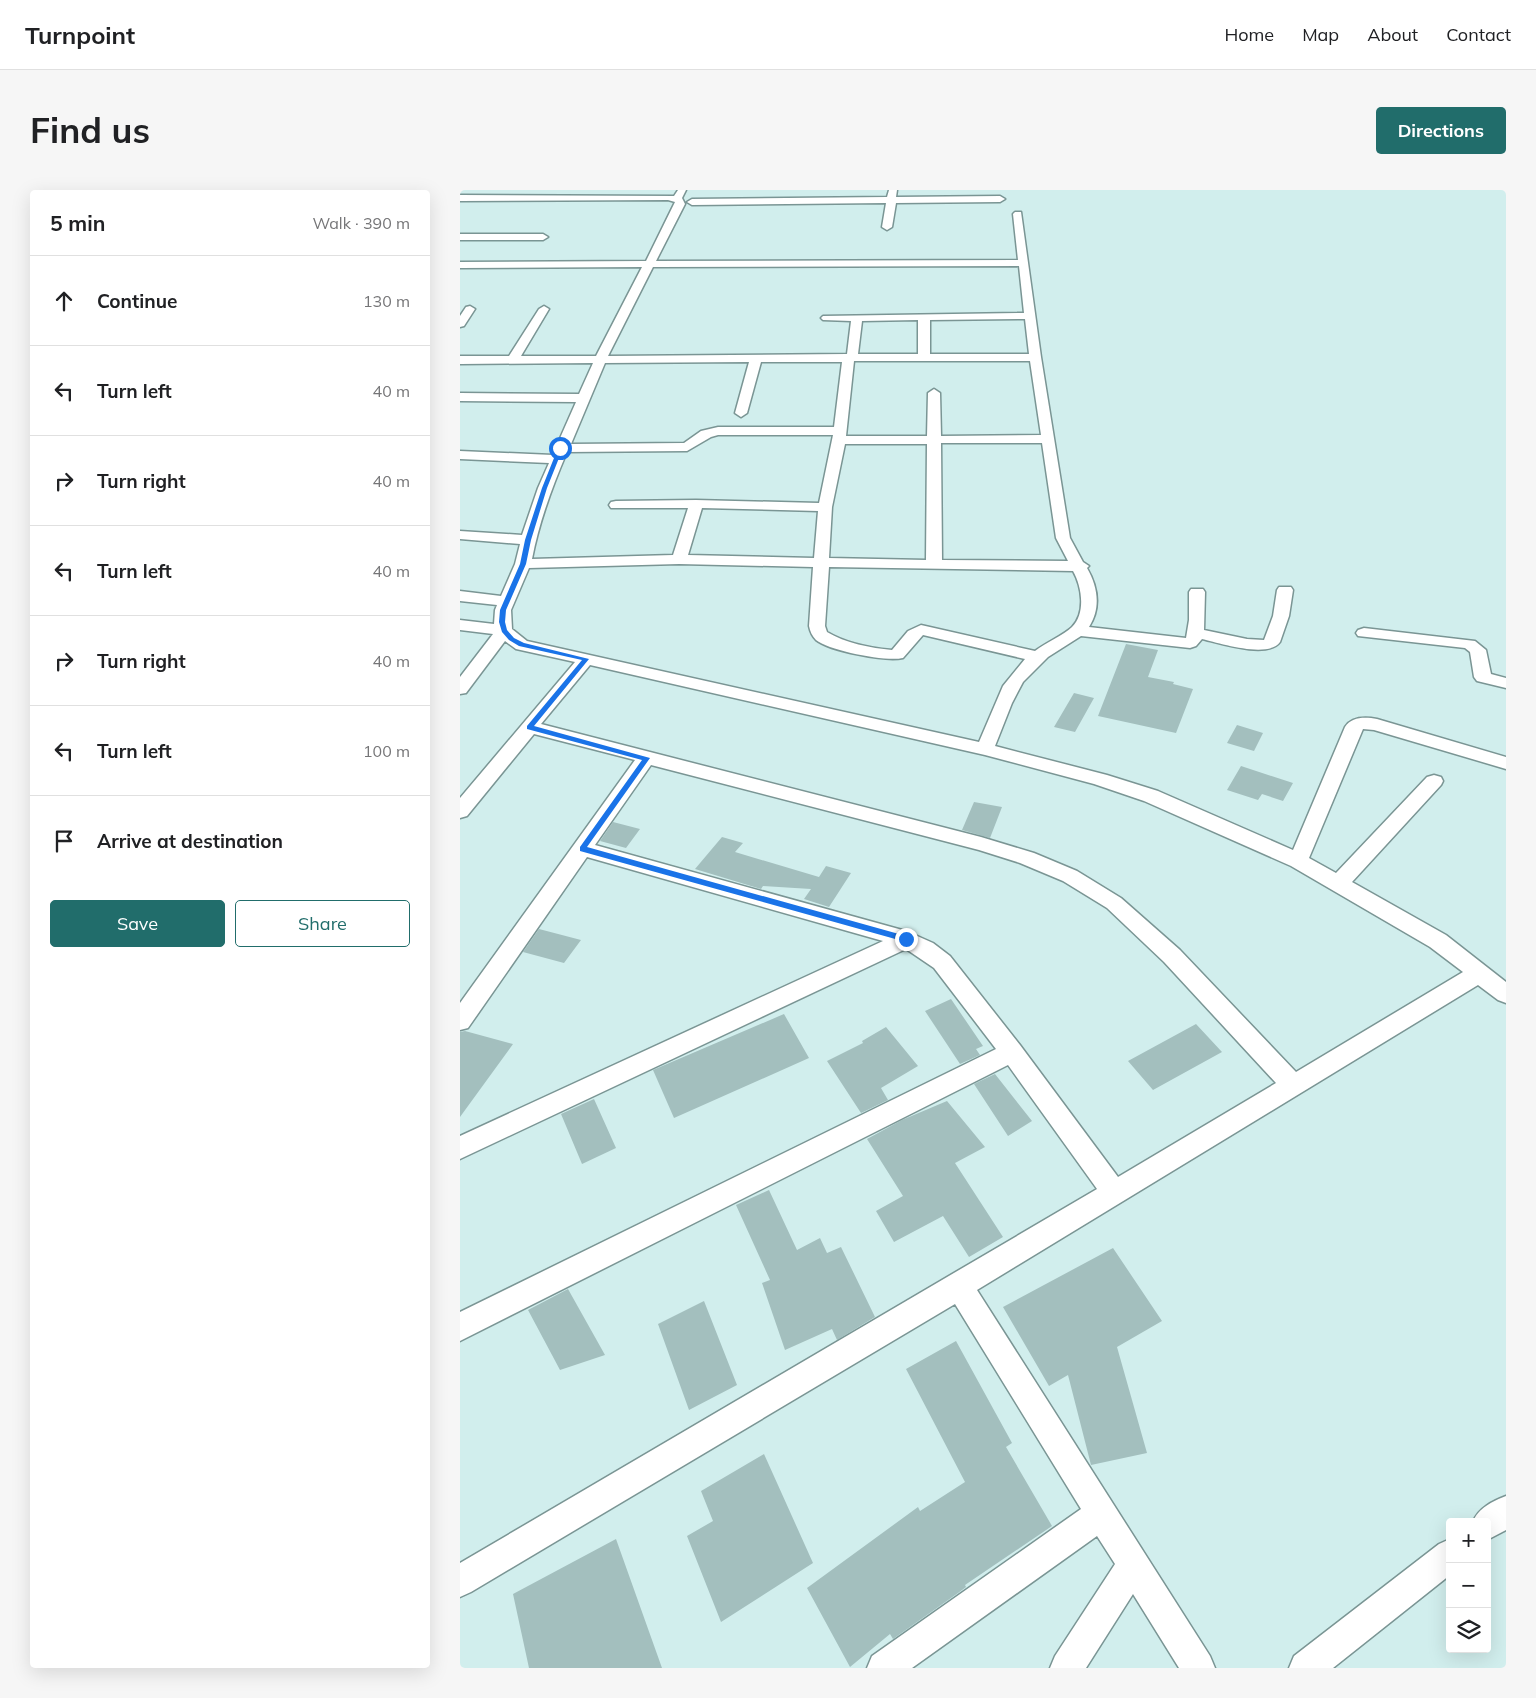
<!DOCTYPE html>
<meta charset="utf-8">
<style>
:root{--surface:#fff;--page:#f6f6f6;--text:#202124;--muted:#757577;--line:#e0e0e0;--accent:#216d6b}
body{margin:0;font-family:Mulish,sans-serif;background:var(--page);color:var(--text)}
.controls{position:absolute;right:15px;bottom:15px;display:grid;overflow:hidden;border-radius:5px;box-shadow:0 5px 20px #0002}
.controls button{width:45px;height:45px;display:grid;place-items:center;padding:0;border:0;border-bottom:1px solid var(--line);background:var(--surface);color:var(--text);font:25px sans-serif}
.stop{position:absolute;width:15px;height:15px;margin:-11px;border:4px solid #1a73e8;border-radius:50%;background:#fff}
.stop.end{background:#1a73e8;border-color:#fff;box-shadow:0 1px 5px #0008}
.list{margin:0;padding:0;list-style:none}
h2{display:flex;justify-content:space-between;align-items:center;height:65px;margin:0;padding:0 20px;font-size:21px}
h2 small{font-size:16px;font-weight:400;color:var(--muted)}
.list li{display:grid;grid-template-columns:32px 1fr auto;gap:15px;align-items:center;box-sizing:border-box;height:90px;padding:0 20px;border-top:1px solid var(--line)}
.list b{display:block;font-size:19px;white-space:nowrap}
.list em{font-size:16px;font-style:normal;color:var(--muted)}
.actions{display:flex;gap:10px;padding:15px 20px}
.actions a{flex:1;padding:11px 0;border:1px solid var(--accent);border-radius:5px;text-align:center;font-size:18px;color:var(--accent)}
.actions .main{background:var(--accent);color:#fff}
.icon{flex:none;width:28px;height:28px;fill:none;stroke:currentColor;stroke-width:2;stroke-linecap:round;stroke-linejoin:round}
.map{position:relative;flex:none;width:1046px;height:1478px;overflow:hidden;border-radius:5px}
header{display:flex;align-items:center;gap:30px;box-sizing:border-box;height:70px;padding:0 25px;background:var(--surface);border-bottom:1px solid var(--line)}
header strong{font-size:24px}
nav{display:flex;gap:28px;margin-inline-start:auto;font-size:18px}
.intro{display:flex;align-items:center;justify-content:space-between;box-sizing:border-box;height:120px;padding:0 30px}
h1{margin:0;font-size:35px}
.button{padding:12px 22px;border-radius:5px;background:var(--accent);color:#fff;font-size:18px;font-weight:700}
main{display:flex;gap:30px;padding:0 30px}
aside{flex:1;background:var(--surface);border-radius:5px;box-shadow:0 5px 20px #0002}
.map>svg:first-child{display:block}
.building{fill:#a3bfbe}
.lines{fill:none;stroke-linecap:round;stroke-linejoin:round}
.street-casing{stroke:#7a9594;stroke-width:3}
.street{fill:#fff;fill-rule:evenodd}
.route{fill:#1a73e8}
</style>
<header>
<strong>Turnpoint</strong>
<nav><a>Home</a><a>Map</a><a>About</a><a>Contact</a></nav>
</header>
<div class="intro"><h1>Find us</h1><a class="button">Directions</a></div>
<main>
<aside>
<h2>5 min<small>Walk · 390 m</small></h2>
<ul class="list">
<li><svg class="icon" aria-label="ahead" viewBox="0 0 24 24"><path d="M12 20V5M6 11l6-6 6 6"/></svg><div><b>Continue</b></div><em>130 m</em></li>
<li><svg class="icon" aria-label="left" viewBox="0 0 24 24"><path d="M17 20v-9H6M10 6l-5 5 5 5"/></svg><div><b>Turn left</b></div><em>40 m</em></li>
<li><svg class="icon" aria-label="right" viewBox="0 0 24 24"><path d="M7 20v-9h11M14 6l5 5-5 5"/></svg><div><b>Turn right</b></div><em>40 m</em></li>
<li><svg class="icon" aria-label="left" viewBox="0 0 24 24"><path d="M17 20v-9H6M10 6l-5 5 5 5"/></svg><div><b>Turn left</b></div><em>40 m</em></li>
<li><svg class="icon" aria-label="right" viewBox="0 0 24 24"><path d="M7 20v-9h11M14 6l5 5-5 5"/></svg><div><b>Turn right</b></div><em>40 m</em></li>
<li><svg class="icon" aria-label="left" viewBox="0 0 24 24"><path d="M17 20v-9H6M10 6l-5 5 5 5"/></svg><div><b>Turn left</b></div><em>100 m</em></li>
<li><svg class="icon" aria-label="arrive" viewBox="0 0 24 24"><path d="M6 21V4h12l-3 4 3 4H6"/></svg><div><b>Arrive at destination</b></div></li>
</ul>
<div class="actions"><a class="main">Save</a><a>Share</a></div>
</aside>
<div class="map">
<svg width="1046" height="1478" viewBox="0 0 1046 1478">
<rect width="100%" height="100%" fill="#d1eeed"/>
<path class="building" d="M666,454L698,460L688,487L714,492L713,494L733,499L716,543L638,526Z
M614,503L634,508L615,542L594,537Z
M777,535L803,543L794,561L767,553Z
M781,576L833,593L823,611L802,604L798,610L767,600Z
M514,612L542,617L530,648L502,640Z
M153,632L180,639L166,658L140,651Z
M262,647L283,653L275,662L359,687L366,676L391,683L369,717L344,709L351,699L303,696L301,699L235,679Z
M79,739L121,750L104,773L63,762Z
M491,809L523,856L516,859L520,865L500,874L465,821Z
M324,824L349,868L214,928L193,880Z
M736,834L762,862L693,900L668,871Z
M426,837L458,876L421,898L428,910L401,923L367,871L403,853L402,851Z
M5,841L53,854L0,927V842Z
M535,884L572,931L548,946L514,894Z
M134,909L156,958L122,974L101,924Z
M487,911L525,957L495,973L543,1047L509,1067L483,1026L434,1052L416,1021L443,1006L407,949L442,930Z
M309,1000L337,1060L360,1048L367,1063L381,1057L415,1127L377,1150L372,1139L325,1160L302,1093L310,1090L276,1015Z
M653,1058L702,1131L657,1157L687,1263L631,1275L608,1185L589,1196L543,1117Z
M108,1099L145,1165L100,1180L68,1120Z
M244,1111L277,1195L229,1220L198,1134Z
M496,1151L552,1253L546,1257L592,1336L505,1395L506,1397L498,1403L433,1449L430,1444L390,1477L347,1398L458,1317L460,1321L505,1292L446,1179Z
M304,1264L353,1373L261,1432L227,1346L253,1331L241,1301Z
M156,1349L202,1478H69L53,1404Z"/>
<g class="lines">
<g class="street-casing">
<path id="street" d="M218,0H226L222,8L225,14L196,71L558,70L553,24L555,22H561L581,167L610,348L623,372L629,376L627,378C638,397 641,418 629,437L726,448L729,430V402L731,399H743L745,402L744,440L787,449L804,450L813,426L817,400L819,397H831L833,400L829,426L820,452C808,469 759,453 742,449L736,456L730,458L621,446L588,467L563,492L552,513L535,556L647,585L698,601L833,660L885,537C892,526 906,527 917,529L1046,567V579L914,540L903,539L849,668L876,683L967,587L974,585L981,587L983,591L981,595L892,692L986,745L1046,792V813L1038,810L1018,795L517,1100L750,1466L755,1478H719L673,1404L626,1478H590L595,1466L655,1374L637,1346L452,1478H407L412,1466L621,1319L495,1114L11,1402L0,1407V1373L637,999L548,875L0,1151V1122L536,859L474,778L446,759L0,969V946L423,751L127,667L8,838L0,840V813L175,570L74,544L7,626L0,628V608L115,472L56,459L45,451L6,503L0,504V487L33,444L0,440V430L34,434L35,420L37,415L0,411V401L41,406L55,374L60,354L0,349V341L62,345L78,298L89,273L0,269V261L93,265L95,260L93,258L97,255L116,212L0,211V203L119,204L133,173L0,174V166H49L79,119L84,116L89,119L61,166H136L182,77L0,78V72L186,71L215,12L208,10L0,11V5L214,6ZM559,76L564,123L363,126L361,128L363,130L391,131L387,164L148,166L193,77ZM565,129L569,164H470V130ZM458,130V164H398L402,131ZM394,171H570L581,245L481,246L480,203L474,199L468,203L467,246H386ZM289,172L275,223L281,227L287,223L301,172H382L374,237H258L241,241L224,253L111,254L145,173ZM258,245H373L359,313L236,310L156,311L151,312L149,315L151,318H228L213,365L72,369C79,332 92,297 107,262L227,261L251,247ZM481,253H582L596,348L608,371L482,370ZM385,254H467L466,370L369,368L372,317ZM242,318L358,321L354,368L228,365ZM219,374L353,377L349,436C350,441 352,446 356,450C370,461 426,472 443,468L463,445L565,469L543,496L519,552L67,451L52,439L51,420L69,378ZM369,377L613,381C622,397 626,423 612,437C604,445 585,453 575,461L461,435L448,441L432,460C411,458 385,453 367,442L365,436ZM130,475L525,565L634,594L684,611L831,676L970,757L1003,782L836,882L720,760L661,708L617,681L574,663L521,647L81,534ZM191,575L519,660L560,673L603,691L647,718L704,772L816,893L658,987L560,855L490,766L473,753L446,741L135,655Z
M429,0H437L436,7L540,6L545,9L540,12L436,13L432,37L427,40L422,37L426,13L232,15L227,12L232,9L427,7Z
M0,44H83L88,47L83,50H0Z
M10,116L15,119L4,136L0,137V126L6,117Z
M904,438L1015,451L1026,460L1031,484L1046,488V498L1017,491L1014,487L1010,462L1005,458L898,446L896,443L898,440Z
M1046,1306V1340L1027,1350V1332H1013C1018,1318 1033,1311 1046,1306Z
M990,1349V1385L873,1478H829L834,1466L979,1354Z"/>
</g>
<use href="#street" class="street"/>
</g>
<path class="route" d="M100,257L103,258L87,298L71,350L66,374L46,420L45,432L47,440L54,448L64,453L129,469L74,536L190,568L127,657L446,746L450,749L449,751L446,752L120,661V657L182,570L67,539V536L122,470L59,456L49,450L42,442L39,432L40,420L60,374L65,350L82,298L98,258Z"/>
</svg>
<div class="controls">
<button>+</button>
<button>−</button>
<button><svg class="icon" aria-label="layers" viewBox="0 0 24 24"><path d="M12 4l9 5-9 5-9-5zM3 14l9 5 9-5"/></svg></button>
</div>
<div class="stop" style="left:100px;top:258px"></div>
<div class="stop end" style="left:446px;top:749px"></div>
</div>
</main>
